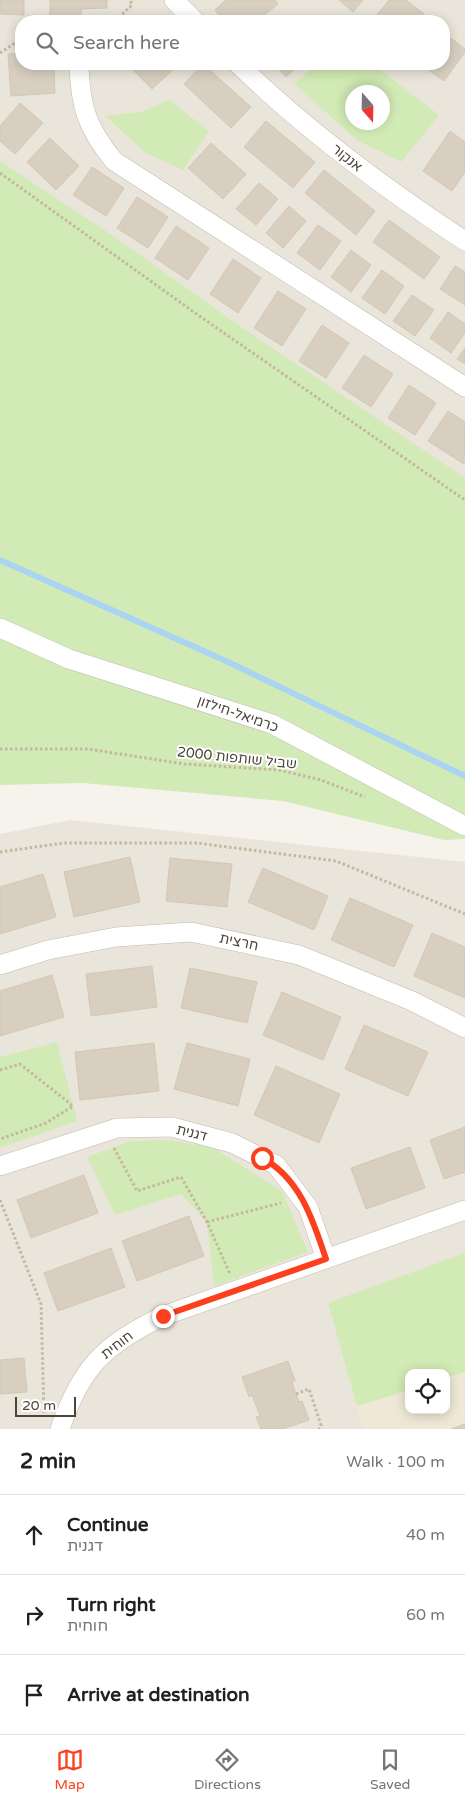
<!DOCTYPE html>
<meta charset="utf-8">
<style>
:root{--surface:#fff;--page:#f6f6f6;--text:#202124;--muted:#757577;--line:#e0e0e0;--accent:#fc3f1d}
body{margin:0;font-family:"Varela Round","Noto Sans Hebrew",sans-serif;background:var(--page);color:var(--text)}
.controls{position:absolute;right:15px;bottom:15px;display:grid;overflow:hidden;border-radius:10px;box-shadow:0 2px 12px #0003}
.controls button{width:45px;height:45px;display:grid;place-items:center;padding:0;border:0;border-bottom:1px solid var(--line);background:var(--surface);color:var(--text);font:25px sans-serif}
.compass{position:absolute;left:345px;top:85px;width:45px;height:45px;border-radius:50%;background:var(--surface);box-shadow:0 2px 12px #0003;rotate:160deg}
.scale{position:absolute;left:15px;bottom:12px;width:61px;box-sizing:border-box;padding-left:5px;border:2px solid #4b4439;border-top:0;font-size:14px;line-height:18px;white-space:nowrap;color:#4b4439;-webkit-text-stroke:4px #fff;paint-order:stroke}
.stop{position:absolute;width:15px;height:15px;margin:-11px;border:4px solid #fc3f1d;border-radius:50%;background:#fff}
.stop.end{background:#fc3f1d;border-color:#fff;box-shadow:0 1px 5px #0008}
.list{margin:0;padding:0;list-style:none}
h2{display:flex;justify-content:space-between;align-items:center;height:65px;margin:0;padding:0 20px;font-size:21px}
h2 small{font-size:16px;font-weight:400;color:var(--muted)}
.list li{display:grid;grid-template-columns:32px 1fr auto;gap:15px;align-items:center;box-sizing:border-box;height:80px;padding:0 20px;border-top:1px solid var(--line)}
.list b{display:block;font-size:19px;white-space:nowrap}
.list p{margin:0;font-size:16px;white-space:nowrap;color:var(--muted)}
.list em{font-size:16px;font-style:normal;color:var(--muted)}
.icon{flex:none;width:28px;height:28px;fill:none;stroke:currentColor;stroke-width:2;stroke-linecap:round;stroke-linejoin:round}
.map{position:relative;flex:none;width:465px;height:1429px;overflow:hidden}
.search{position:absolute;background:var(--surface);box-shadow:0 2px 12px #0003;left:15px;right:15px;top:15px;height:55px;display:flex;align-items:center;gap:12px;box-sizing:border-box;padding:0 18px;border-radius:20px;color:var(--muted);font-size:19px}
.sheet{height:305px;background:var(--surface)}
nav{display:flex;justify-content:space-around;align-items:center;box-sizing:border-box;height:70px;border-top:1px solid var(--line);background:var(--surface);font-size:14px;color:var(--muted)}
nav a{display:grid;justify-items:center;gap:2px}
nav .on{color:var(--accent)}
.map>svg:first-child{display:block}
.residential{fill:#eae5da;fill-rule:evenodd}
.education{fill:#efe8d6}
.green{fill:#d2eab5;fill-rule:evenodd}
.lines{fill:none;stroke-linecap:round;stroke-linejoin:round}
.stream{stroke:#a9d4f2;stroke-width:6}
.building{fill:#d8cfc1;stroke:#d3c7b4}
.minor-casing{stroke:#c2bbae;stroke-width:20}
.path{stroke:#c4b79f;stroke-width:3;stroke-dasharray:2.5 2.5;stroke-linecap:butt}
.minor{stroke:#fff;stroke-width:19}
.route{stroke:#fc3f1d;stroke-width:6}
.labels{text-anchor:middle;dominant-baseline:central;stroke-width:4;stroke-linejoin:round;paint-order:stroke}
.street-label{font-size:14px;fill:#4b4439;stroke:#fff}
</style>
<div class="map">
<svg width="465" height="1429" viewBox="0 0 465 1429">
<rect width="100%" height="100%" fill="#f6f3ec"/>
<path class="residential" d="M0,0H465V486L0,189ZM21,21H444V64H21ZM352,92H382V122H352Z
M70,820L465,862V1429H0V834ZM409,1373H446V1410H409Z"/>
<path class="education" d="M465,1372V1429H363L357,1406L409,1390V1410H446V1378Z"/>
<path class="green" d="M316,64H372L439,115L401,162L357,140L294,84ZM352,92H382V122H352Z
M169,100L209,131L183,170L146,153L105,116L141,112Z
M0,161L106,231L247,331L465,478V839L444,840L283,801L83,783L0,785Z
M57,1042L77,1121L0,1148V1057Z
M168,1140L212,1147L282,1191L308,1252L214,1286L207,1222L181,1194L115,1215L87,1157L131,1141Z
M465,1253V1372L446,1378V1373H409V1390L357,1406L328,1303Z"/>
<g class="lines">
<path class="stream" d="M0,560L226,661L465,776"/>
</g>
<path class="building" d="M0,0H24V15L0,14Z
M50,0H107V8L81,9V21H50Z
M226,0H275L278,4L257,21H224L215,10Z
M339,0H363L353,12Z
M389,0H406L424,14L419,21H372Z
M296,15L302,21H290Z
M444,33L465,49V52L444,81L420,64H444Z
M21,53V64H54L55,93L11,96L8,54Z
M127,64H175L177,66L152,89Z
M203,64L251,107L231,128L184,84Z
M274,64H300L286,77Z
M20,103L43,123L15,154L0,141V126Z
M266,121L315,162L293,188L244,147Z
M450,131L465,142V172L452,191L423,171Z
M50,138L79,166L56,190L27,162Z
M211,143L246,174L223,199L188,168Z
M92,167L124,188L106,216L73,195Z
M324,170L375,211L356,235L305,193Z
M259,183L278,199L256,225L236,209Z
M137,197L168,217L148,248L117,228Z
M289,206L306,221L283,248L266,233Z
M389,220L440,257L424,279L373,242Z
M318,225L341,241L320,270L297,253Z
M176,226L209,248L188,280L155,258Z
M351,250L371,265L351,292L331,277Z
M233,259L261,278L238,313L210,294Z
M455,266L465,272V305L440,289Z
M382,270L404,286L385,314L362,298Z
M278,291L306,309L282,346L254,328Z
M412,295L434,310L415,336L393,321Z
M448,312L465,324V333L451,353L430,338Z
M322,325L349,343L326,378L299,361Z
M465,348V364L457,359Z
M364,355L393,374L371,407L342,388Z
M409,385L436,403L415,435L388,418Z
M448,411L465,422L464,464L428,441Z
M130,857L140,902L74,917L64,872Z
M170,858L232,864L227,907L166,901Z
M263,868L328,896L314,930L248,902Z
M43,874L56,917L0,934V887Z
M350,898L413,925L394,967L331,940Z
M432,933L465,947V998L414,976Z
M152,966L157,1007L91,1016L86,974Z
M190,968L257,982L247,1023L181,1008Z
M52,975L64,1017L0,1036V991Z
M282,992L341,1017L323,1060L263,1035Z
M364,1025L428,1052L408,1096L345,1069Z
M154,1043L159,1091L80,1100L75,1052Z
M187,1043L250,1059L238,1106L174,1089Z
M276,1066L340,1094L319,1143L254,1115Z
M465,1127V1172L444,1179L430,1140Z
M410,1147L425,1188L366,1209L351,1168Z
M84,1175L98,1213L31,1238L17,1200Z
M189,1216L204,1256L137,1281L122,1241Z
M111,1248L125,1287L58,1311L44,1273Z
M24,1358L27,1392L0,1394V1360Z
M288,1361L295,1381L292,1382L296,1394L299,1402L302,1401L309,1420L283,1429H261L256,1417L260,1416L252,1395L249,1397L242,1377Z
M465,1424V1429H451Z"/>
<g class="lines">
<g class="minor-casing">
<path id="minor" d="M174,0L195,21
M79,64C80,106 87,128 114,161L465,387
M238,64C307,131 384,188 465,241
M0,628L69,659L272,724L465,826
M0,965L48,950L116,937L191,932L299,955L412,1001L465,1028
M0,1166L117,1128L172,1127L232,1143L276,1165L308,1207L326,1259
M60,1429C81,1367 104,1345 163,1316L465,1210"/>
</g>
<path class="path" d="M115,21L132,5L130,0
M0,53L21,39
M0,173L198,315L465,500
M0,749H88L184,764L279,770L321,780L365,797
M0,852L64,843H197L336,861L465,914
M0,1070L20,1064L73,1106L46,1123L0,1139
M114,1148L137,1191L181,1177L207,1222L230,1274
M0,1200L41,1304L44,1413
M207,1222L281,1203
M296,1394L309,1389L321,1425L319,1429"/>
<use href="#minor" class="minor"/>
</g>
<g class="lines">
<path class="route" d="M163,1316L326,1259C313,1220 300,1178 262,1158"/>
</g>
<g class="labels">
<g class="street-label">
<text transform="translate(347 158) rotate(39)">אנקור</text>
<text transform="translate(238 714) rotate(19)">כרמיאל-חילזון</text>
<text transform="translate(237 758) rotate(6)">שביל שותפות 2000</text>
<text transform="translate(239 942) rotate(12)">חרצית</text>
<text transform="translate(192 1133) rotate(14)">דגנית</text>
<text transform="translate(117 1345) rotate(-38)">חוחית</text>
</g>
</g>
</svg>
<div class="controls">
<button><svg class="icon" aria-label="locate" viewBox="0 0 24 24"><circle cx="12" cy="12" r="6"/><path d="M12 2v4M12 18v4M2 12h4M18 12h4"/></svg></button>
</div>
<svg class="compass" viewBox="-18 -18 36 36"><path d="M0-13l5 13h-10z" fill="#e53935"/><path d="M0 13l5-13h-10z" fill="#757577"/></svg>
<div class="scale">20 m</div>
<div class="stop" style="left:262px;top:1158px"></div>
<div class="stop end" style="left:163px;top:1316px"></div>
<div class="search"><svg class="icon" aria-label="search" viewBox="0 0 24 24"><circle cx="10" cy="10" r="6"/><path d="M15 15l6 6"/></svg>Search here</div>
</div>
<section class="sheet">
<h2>2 min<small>Walk · 100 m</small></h2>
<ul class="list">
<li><svg class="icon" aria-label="ahead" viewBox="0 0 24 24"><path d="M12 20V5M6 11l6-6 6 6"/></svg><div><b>Continue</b><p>דגנית</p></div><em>40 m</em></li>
<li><svg class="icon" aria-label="right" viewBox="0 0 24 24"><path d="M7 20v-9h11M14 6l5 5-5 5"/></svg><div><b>Turn right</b><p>חוחית</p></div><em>60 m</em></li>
<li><svg class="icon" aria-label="arrive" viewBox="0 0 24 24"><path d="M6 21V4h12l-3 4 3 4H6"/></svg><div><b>Arrive at destination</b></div></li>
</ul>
</section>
<nav>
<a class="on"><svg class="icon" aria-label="map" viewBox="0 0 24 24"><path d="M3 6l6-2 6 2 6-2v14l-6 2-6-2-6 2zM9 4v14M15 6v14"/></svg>Map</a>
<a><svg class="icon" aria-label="directions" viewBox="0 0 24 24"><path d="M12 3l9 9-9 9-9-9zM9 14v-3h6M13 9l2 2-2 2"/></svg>Directions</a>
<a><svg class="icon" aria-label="saved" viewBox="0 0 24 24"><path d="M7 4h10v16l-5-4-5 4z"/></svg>Saved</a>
</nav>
